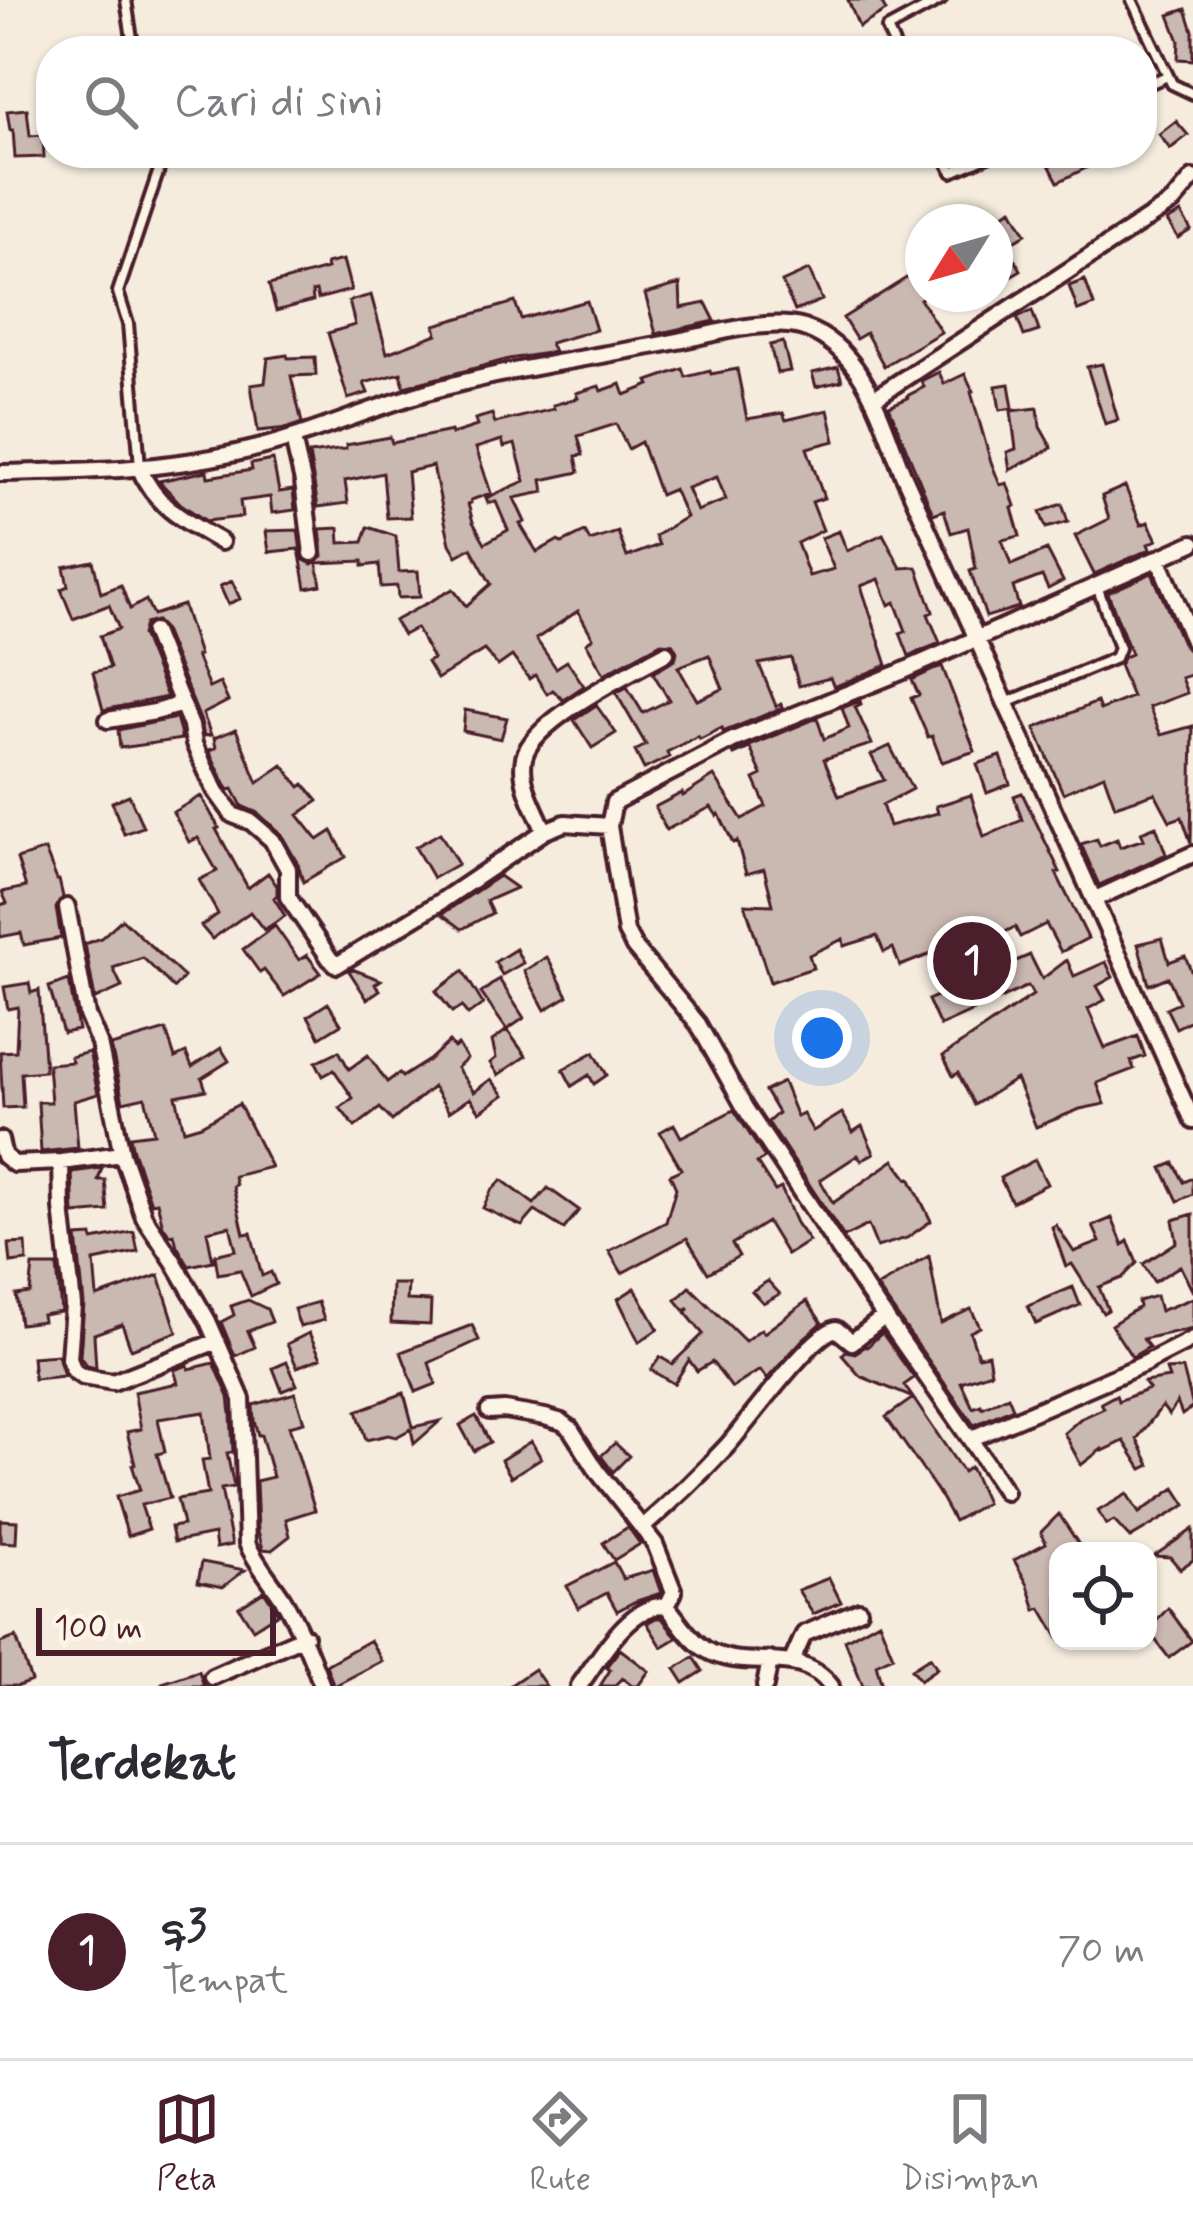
<!DOCTYPE html>
<html lang="id">
<style>
:root{--surface:#fff;--page:#f2f2f3;--text:#2b2b33;--muted:#7c7c81;--line:#e1e1e2;--accent:#4a1f2b}
body{margin:0;font-family:Mynerve,sans-serif;background:var(--page);color:var(--text)}
.controls{position:absolute;right:36px;bottom:36px;display:grid;overflow:hidden;border-radius:24px;box-shadow:0 3px 9px #0004}
.controls button{width:108px;height:108px;display:grid;place-items:center;padding:0;border:0;border-bottom:3px solid var(--line);background:var(--surface);color:var(--text);font:60px sans-serif}
.compass{position:absolute;left:905px;top:204px;width:108px;height:108px;border-radius:50%;background:var(--surface);box-shadow:0 3px 9px #0004;rotate:233deg}
.scale{position:absolute;left:36px;bottom:30px;width:240px;box-sizing:border-box;padding-left:12px;border:6px solid #4a1f2b;border-top:0;font-size:33px;line-height:42px;white-space:nowrap;color:#4a1f2b;-webkit-text-stroke:9px #fcf5e5;paint-order:stroke}
.you{position:absolute;left:822px;top:1038px;width:42px;height:42px;margin:-30px;border:9px solid #fff;border-radius:50%;background:#1a73e8;box-shadow:0 0 0 18px #1a73e833}
.badge{display:grid;place-items:center;width:78px;height:78px;border-radius:50%;background:var(--accent);color:#fff;font-size:39px;font-weight:700}
.pin{position:absolute;translate:-50% -50%;border:6px solid #fff;box-shadow:0 3px 12px #0006}
.list{margin:0;padding:0;list-style:none}
h2{display:flex;justify-content:space-between;align-items:center;height:156px;margin:0;padding:0 48px;font-size:51px}
h2 small{font-size:39px;font-weight:400;color:var(--muted)}
.list li{display:grid;grid-template-columns:78px 1fr auto;gap:36px;align-items:center;box-sizing:border-box;height:216px;padding:0 48px;border-top:3px solid var(--line)}
.list b{display:block;font-size:45px;white-space:nowrap}
.list p{margin:0;font-size:39px;white-space:nowrap;color:var(--muted)}
.list em{font-size:39px;font-style:normal;color:var(--muted)}
.icon{flex:none;width:66px;height:66px;fill:none;stroke:currentColor;stroke-width:2;stroke-linecap:round;stroke-linejoin:round}
.map{position:relative;flex:none;width:1193px;height:1686px;overflow:hidden}
.search{position:absolute;background:var(--surface);box-shadow:0 3px 9px #0004;left:36px;right:36px;top:36px;height:132px;display:flex;align-items:center;gap:30px;box-sizing:border-box;padding:0 42px;border-radius:48px;color:var(--muted);font-size:45px}
.sheet{height:372px;background:var(--surface)}
nav{display:flex;justify-content:space-around;align-items:center;box-sizing:border-box;height:168px;border-top:3px solid var(--line);background:var(--surface);font-size:33px;color:var(--muted)}
nav a{display:grid;justify-items:center;gap:6px}
nav .on{color:var(--accent)}
.map>svg:first-child{display:block}
.building{fill:#cab9b1;stroke:#4a1f2b;stroke-width:3;fill-rule:evenodd}
.lines{fill:none;stroke-linecap:round;stroke-linejoin:round}
.service-casing{stroke:#4a1f2b;stroke-width:16}
.minor-casing{stroke:#4a1f2b;stroke-width:22}
.service{stroke:#fcf5e5;stroke-width:8}
.minor{stroke:#fcf5e5;stroke-width:14}
</style>
<div class="map">
<svg width="1193" height="1686" viewBox="0 0 1193 1686">
<rect width="100%" height="100%" fill="#f5ecde"/>
<filter id="ink" filterUnits="userSpaceOnUse"><feTurbulence type="fractalNoise" baseFrequency=".00833" numOctaves="2"/><feDisplacementMap in="SourceGraphic" scale="24" xChannelSelector="R" yChannelSelector="G"/><feConvolveMatrix kernelMatrix="1 2 1 2 8 2 1 2 1" color-interpolation-filters="sRGB"/></filter>
<g filter="url(#ink)">
<path class="building" d="M848,0H880L886,11L859,27Z
M1186,9L1193,31V60L1178,59L1179,41L1169,15Z
M27,109L30,136L43,135L44,157L15,158L13,130H10L7,111Z
M1176,121L1188,135L1170,149L1159,134Z
M1043,153H1116L1058,182Z
M1012,209L1026,234L1007,245L1021,270L995,285V219Z
M1181,213L1191,230L1178,238L1167,221Z
M343,260L351,290L318,299L316,291L312,292L313,301L276,311L269,285L327,269L326,264Z
M809,270L822,300L795,311L782,282Z
M911,275L923,297L920,299L941,332L884,366L866,333L856,339L843,318Z
M1085,280L1094,305L1078,311L1069,286Z
M680,284L681,308L706,303L715,321L656,334L645,294Z
M371,295L387,353L437,334L435,325L515,302L521,319L587,301L596,330L550,343L554,352L509,359L404,387L401,373L364,383L368,393L348,399L328,333L355,325L349,301Z
M1032,311L1039,331L1024,336L1017,318Z
M783,342L790,371L777,373L770,345Z
M287,355L288,358L315,357L316,375L291,376L302,423L288,428L258,431L251,385L265,383L268,358Z
M1102,364L1118,420L1105,424L1087,367Z
M838,367L842,381L816,387L812,373Z
M683,369L686,377L710,371L711,374L737,369L747,419L783,413L786,420L828,410L835,441L807,448L824,498L812,502L823,530L797,543L809,576L834,569L821,538L839,531L847,551L883,534L901,568L917,567L933,612L928,614L940,643L909,656L900,633L906,631L895,602L889,605L879,579L861,586L887,665L834,687L830,678L799,686L791,658L759,664L776,706L781,704L782,708L723,732L722,728L700,739L698,736L667,752L669,757L644,769L635,751L646,745L616,693L627,687L643,713L669,700L653,673L675,660L677,652L673,644L661,643L604,674L586,643L593,638L578,611L536,639L556,668L567,661L584,686L563,700L553,690L547,694L535,675L529,679L512,656L498,666L484,650L437,679L427,662L433,659L416,628L403,635L394,621L453,589L466,606L491,584L471,548L457,556L450,544L433,466L407,472L411,517L387,518L383,473L345,481L348,503L318,507L309,454L346,449V445L390,437L392,443L451,431L452,434L477,426L475,419L492,414L495,423L554,409L553,405L578,398L576,393L599,386L601,391L621,384L625,395L650,385L648,381ZM616,424L628,449L641,442L660,495L674,489L686,517L655,536L659,545L627,557L618,532L590,541L585,532L562,543L557,541L537,552L520,524L525,522L514,498L544,492L542,480L579,472L576,456L583,455L578,436ZM502,440L504,447L515,444L525,481L486,498L488,503L496,502L508,530L485,543L473,522L468,504L471,503V500L491,493L476,448ZM717,477L726,500L697,511L687,488ZM709,655L723,689L697,700L678,667Z
M939,372L944,384L965,374L973,391L971,392L990,459L1000,485L1007,483L1015,506L1012,508L1020,536L1002,540L1011,565L1047,550L1063,581L1048,589L1042,576L1013,587L1019,607L986,617L970,571L976,569L968,528L951,533L944,510L933,514L889,406L908,398L907,396L924,387L921,381Z
M1009,384L1013,408L1000,410L996,386Z
M1038,408L1040,427L1052,448L1010,470L1007,452L1016,449L1011,411Z
M273,460L279,492L293,490L295,510L272,513L270,497L240,501L242,517L206,521L181,504L159,481L207,471L208,477L252,470L251,464Z
M1125,486L1141,525L1148,522L1157,540L1148,544L1150,549L1094,574L1075,536L1109,519L1102,496Z
M1062,504L1068,522L1046,528L1040,512Z
M368,527L396,536L399,572L418,571L420,597L398,598L397,586L381,587L379,564L363,566V561L317,563L321,585L306,588L299,549L269,552L266,531L298,530L302,559L312,564L323,556L320,529L339,528L340,543L363,542Z
M93,561L101,593L121,585L130,609L146,600L153,615L183,605L199,655L196,656L209,688L220,683L228,701L203,714L211,735L204,736L201,722L163,628L156,621L145,624L142,635L167,697L103,710L93,672L110,668L100,636L119,629L109,605L73,619L61,589L68,586L64,567Z
M1152,573L1183,645L1193,655L1190,656L1193,674L1181,678L1187,693L1149,707L1161,735L1193,726L1191,843L1182,817L1170,821L1155,793L1115,806L1104,775L1063,793L1035,728L1097,702L1100,710L1132,697L1119,665L1124,657L1131,654L1108,593Z
M232,581L240,599L228,604L220,586Z
M942,666L975,751L942,762L932,736L928,737L911,698L919,695L912,680Z
M860,701L861,704L855,707L872,744L824,759L839,796L884,780L871,755L890,746L912,789L882,805L889,826L938,813L936,806L971,795L984,837L1022,820L1014,796L1022,793L1060,872L1056,873L1088,938L1061,952L1046,924L1020,937L1015,927L993,938L1007,965L1030,955L1042,979L1067,960L1074,976L1106,962L1113,977L1097,986L1105,1000L1088,1009L1105,1048L1138,1036L1145,1056L1131,1061L1134,1069L1097,1083L1105,1104L1080,1109L1036,1127L1016,1079L974,1105L958,1073L953,1076L943,1056L1033,995L1028,986L998,1000L986,970L954,983L939,951L900,966L893,948L884,952L877,936L844,946L843,939L809,955L813,968L770,982L745,904L773,905L764,869L746,874L737,841L733,843L719,814L717,816L711,807L666,830L655,807L682,793L683,796L714,776L742,819L766,806L754,779L762,775L750,748L734,755L733,753L817,718L824,739L849,728L842,708Z
M596,705L616,733L592,748L574,720Z
M465,710L507,718L501,739L463,731Z
M176,718L182,739L120,748L118,730Z
M236,729L258,783L283,765L300,787L304,784L318,801L298,815L318,840L332,831L346,857L303,882L298,864L281,834L258,813L242,806L233,789L229,790L225,784L209,750L216,748L214,738Z
M1001,756L1010,784L987,793L977,764Z
M129,795L143,827L124,834L112,802Z
M201,796L219,828L216,829L248,888L268,873L277,886V895L274,898L285,916L264,930L250,912L212,939L201,926L218,914L199,880L217,871L198,838L189,842L173,812Z
M1156,826L1166,854L1099,885L1081,844L1097,839L1100,846L1117,839L1120,847L1144,839L1141,832Z
M440,833L458,864L433,878L415,847Z
M45,850L57,880H59L63,897L56,908L61,938L24,945L21,933L0,937V905L7,903L2,892L26,887L17,859Z
M499,876L516,888L486,901L492,913L462,929L442,914Z
M122,919L184,977L174,988L143,958L113,968L122,987L95,999L85,944L101,938Z
M275,926L299,960L307,955L321,973L284,996L264,970L260,973L243,949Z
M1162,938L1169,962L1185,956L1193,975V1019L1176,1028L1166,1008L1179,1002L1168,977L1149,985L1138,944Z
M516,949L523,963L502,975L495,962Z
M547,957L568,996L545,1010L524,971Z
M352,969L381,980L375,984L380,990L367,999L349,971Z
M463,971L483,1004L468,1015L462,1007L452,1012L436,991Z
M499,979L524,1018L507,1030L481,993Z
M69,980L78,1030L63,1033L49,987Z
M29,983L31,993L39,990L45,1071L21,1073L23,1107L3,1108L0,1052L16,1051L18,1007L8,1009L4,987Z
M961,985L973,1011L940,1026L928,1000Z
M328,1003L341,1024L320,1037L308,1016Z
M166,1030L175,1058L186,1053L192,1067L221,1048L229,1061L202,1078L206,1090L176,1096L184,1130L201,1125L239,1104L271,1167L234,1176L236,1185L233,1186L244,1234L251,1233L262,1276L271,1272L276,1284L251,1296L240,1270L218,1274L215,1255L236,1250L230,1226L207,1231L213,1261L189,1266L177,1246L174,1234L170,1235L163,1226L157,1202L151,1203L133,1151L130,1136L154,1133L145,1097L123,1102L111,1046Z
M507,1030L526,1056L498,1075L490,1063L496,1058L492,1041Z
M449,1042L454,1048L458,1045L467,1059L457,1068L474,1092L491,1079L504,1095L480,1112L470,1098L449,1112L433,1087L392,1121L380,1108L355,1127L340,1108L353,1098L334,1070L323,1076L316,1062L339,1051L349,1069L368,1055L387,1082L399,1073L402,1077L429,1060Z
M89,1052L98,1094L74,1101L78,1148L41,1152L38,1102H51L48,1064L72,1062L70,1057Z
M594,1052L607,1075L594,1084L589,1075L572,1086L563,1069Z
M783,1082L797,1117L803,1114L813,1131L842,1113L853,1132L862,1126L874,1153L861,1160L858,1155L820,1180L833,1203L894,1160L908,1179L910,1178L931,1221L907,1238L877,1247L868,1225L844,1237L768,1122L778,1113L765,1091Z
M734,1110L765,1158L757,1163L775,1191L781,1188L796,1223L809,1241L787,1255L767,1222L732,1244L739,1256L708,1273L687,1238L622,1273L609,1251L666,1222L676,1188L670,1175L681,1169L660,1132L674,1124L681,1137Z
M1035,1160L1047,1184L1012,1202L1000,1178Z
M1174,1163L1184,1182L1193,1178V1194L1178,1201L1162,1168Z
M102,1168L98,1180H105L108,1211L74,1214L72,1172Z
M502,1180L534,1204L548,1188L579,1210L564,1229L535,1211L522,1226L483,1208L491,1191Z
M1193,1214V1292L1180,1266L1154,1282L1143,1264L1177,1242L1173,1220Z
M1112,1218L1123,1245L1128,1241L1137,1263L1122,1278L1099,1287L1108,1310L1103,1313L1072,1264L1066,1267L1052,1227L1056,1225L1074,1252L1100,1242L1093,1226Z
M134,1232L138,1252L94,1261L97,1297L159,1275L177,1332L131,1349L122,1324L94,1334L96,1368L87,1366L80,1357L84,1304L77,1237L92,1236L93,1240Z
M26,1243L27,1261L11,1263L9,1244Z
M929,1256L941,1323L971,1309L980,1327L970,1332L978,1356L988,1354L991,1372L961,1382L973,1408L981,1405L982,1408L1008,1396L1013,1408L974,1425L877,1287Z
M33,1266H57L61,1312L42,1315L43,1321L20,1324L16,1295L30,1293Z
M768,1281L780,1294L763,1303L752,1291Z
M392,1284H408L407,1300L431,1301L430,1325L391,1323Z
M690,1287L745,1341L761,1329L764,1333L807,1301L822,1323L803,1339L767,1379L760,1370L732,1388L712,1362L697,1371L689,1360L674,1384L651,1370L660,1357L672,1364L703,1334L686,1313L689,1308L685,1311L676,1300Z
M1073,1287L1080,1305L1036,1324L1028,1306Z
M635,1288L658,1329L639,1342L618,1299Z
M1156,1296L1160,1311L1193,1298V1328L1143,1339L1149,1347L1132,1357L1111,1325L1139,1307L1138,1301Z
M248,1300L267,1309L272,1322L248,1331L255,1347L235,1356L221,1322L234,1315L231,1306Z
M318,1302L324,1320L300,1327L294,1309Z
M472,1325L479,1340L429,1363L436,1384L416,1392L401,1352Z
M309,1333L321,1358L297,1367L287,1344Z
M882,1333L914,1378L904,1385L913,1398L860,1376L842,1355L846,1351L855,1353L866,1346L867,1347Z
M58,1355L64,1376L34,1379L32,1357Z
M287,1362L297,1385L282,1391L273,1368Z
M214,1363L229,1397L231,1414L233,1452L227,1453L234,1487L221,1489L232,1545L216,1548L214,1534L174,1542L171,1527L183,1525L177,1499L208,1494L202,1460L210,1459L204,1412L158,1419L165,1452L157,1454L170,1498L141,1505L149,1529L128,1536L116,1497L140,1490L132,1465L135,1464L127,1432L141,1429L134,1392L178,1383L174,1370L188,1365L189,1369Z
M1183,1369L1193,1407L1182,1415L1177,1402L1169,1415L1162,1406L1137,1439L1150,1465L1142,1469L1124,1441L1103,1451L1102,1449L1081,1465L1064,1433L1080,1419L1104,1408L1101,1403L1116,1395L1118,1401L1149,1389L1144,1382L1169,1378L1166,1370Z
M295,1393L304,1422L289,1426L315,1510L286,1519L290,1536L272,1550L263,1549L258,1531L256,1481L273,1477L261,1435H258L254,1421L253,1405Z
M404,1393L413,1427L440,1421L414,1444L411,1429L396,1437L388,1435L366,1440L357,1411Z
M913,1398L963,1472L970,1467L986,1503L954,1521L938,1492L886,1417Z
M476,1416L490,1442L474,1451L460,1425Z
M531,1441L541,1458L511,1477L501,1460Z
M615,1443L629,1456L613,1472L601,1456Z
M1175,1488L1186,1505L1130,1538L1114,1521L1106,1525L1098,1511L1127,1494L1139,1513Z
M1059,1514L1083,1551H1058V1637L1041,1608L1036,1610L1028,1585L1014,1560L1046,1543L1041,1532Z
M0,1520L17,1521L16,1543L0,1542Z
M628,1527L640,1544L614,1560L603,1543Z
M1193,1529V1560L1180,1569L1170,1557L1154,1556Z
M202,1562L245,1570L223,1587L198,1582Z
M614,1562L623,1579L653,1570L661,1593L634,1602L617,1611L607,1593L578,1608L567,1586Z
M829,1578L841,1602L813,1614L798,1590Z
M264,1591L278,1613L253,1629L239,1607Z
M1168,1608L1192,1641L1169,1658L1148,1630Z
M656,1618H662L677,1638L662,1647L647,1623Z
M879,1621L893,1656L876,1664L882,1686H863L845,1640Z
M16,1637L31,1681L18,1686H0V1643Z
M370,1640L382,1661L334,1686L326,1665Z
M620,1649L649,1671L638,1686H632L622,1678L614,1686H600L610,1670L606,1667Z
M694,1657L703,1671L684,1683L675,1669Z
M930,1657L937,1668L920,1680L911,1669Z
M534,1669L546,1686H509Z
M199,1671L204,1686H162V1683Z"/>
<g class="lines">
<g class="service-casing">
<path id="service" d="M126,0L134,51
M1132,0L1172,84L1193,94
M897,51L887,29L941,0
M1142,87L1167,76
M943,153L952,172L995,153
M140,466L128,324L118,292L160,167L157,153
M1006,703L1115,658L1119,648L1097,586"/>
</g>
<g class="minor-casing">
<path id="minor" d="M873,399L1173,202L1193,178
M293,439L303,482L312,553
M140,469C155,507 188,523 221,542
M0,473C82,471 156,471 236,453C308,438 374,405 445,387C520,367 601,356 678,341C712,334 771,317 804,328C864,348 882,421 903,474L1193,1121
M1193,543L901,672L733,740L614,802L609,826L626,932L634,947L698,1024L745,1108L866,1290L970,1439L1144,1364L1193,1339
M1158,558L1193,641
M153,632L191,726L194,744L215,790L233,815L251,822L272,840L288,869V897L330,959L337,965L437,904L545,831L565,823L609,826
M108,720L155,712L182,704
M545,831C535,809 519,782 524,758C531,721 633,671 666,653
M1095,899L1193,854
M67,907L87,1015L99,1043L122,1154L144,1217L174,1262L208,1321L242,1399L247,1543C256,1564 271,1580 283,1599C300,1627 311,1655 322,1686
M0,1140L4,1156L14,1164L61,1162L122,1154
M61,1162L62,1208L73,1305L69,1359L74,1371L83,1377L113,1382L217,1341
M489,1411L504,1410L545,1417L562,1422L570,1428L598,1472L655,1544L674,1592L667,1606
M970,1439L1005,1492
M643,1527C672,1502 700,1475 726,1447C748,1423 810,1335 836,1329L852,1342L885,1316
M792,1661L804,1634L859,1610
M212,1677L305,1636
M579,1686C599,1659 630,1602 667,1606C679,1621 689,1638 705,1649C744,1674 799,1644 831,1686
M765,1686L770,1660"/>
</g>
<use href="#service" class="service"/>
<use href="#minor" class="minor"/>
</g>
</g>
</svg>
<div class="controls">
<button><svg class="icon" aria-label="locate" viewBox="0 0 24 24"><circle cx="12" cy="12" r="6"/><path d="M12 2v4M12 18v4M2 12h4M18 12h4"/></svg></button>
</div>
<svg class="compass" viewBox="-18 -18 36 36"><path d="M0-13l5 13h-10z" fill="#e53935"/><path d="M0 13l5-13h-10z" fill="#7c7c81"/></svg>
<div class="scale">100 m</div>
<div class="you"></div>
<div class="pin badge" style="left:972px;top:961px">1</div>
<div class="search"><svg class="icon" aria-label="search" viewBox="0 0 24 24"><circle cx="10" cy="10" r="6"/><path d="M15 15l6 6"/></svg>Cari di sini</div>
</div>
<section class="sheet">
<h2>Terdekat<small></small></h2>
<ul class="list">
<li><span class="badge">1</span><div><b>q3</b><p>Tempat</p></div><em>70 m</em></li>
</ul>
</section>
<nav>
<a class="on"><svg class="icon" aria-label="map" viewBox="0 0 24 24"><path d="M3 6l6-2 6 2 6-2v14l-6 2-6-2-6 2zM9 4v14M15 6v14"/></svg>Peta</a>
<a><svg class="icon" aria-label="directions" viewBox="0 0 24 24"><path d="M12 3l9 9-9 9-9-9zM9 14v-3h6M13 9l2 2-2 2"/></svg>Rute</a>
<a><svg class="icon" aria-label="saved" viewBox="0 0 24 24"><path d="M7 4h10v16l-5-4-5 4z"/></svg>Disimpan</a>
</nav>
